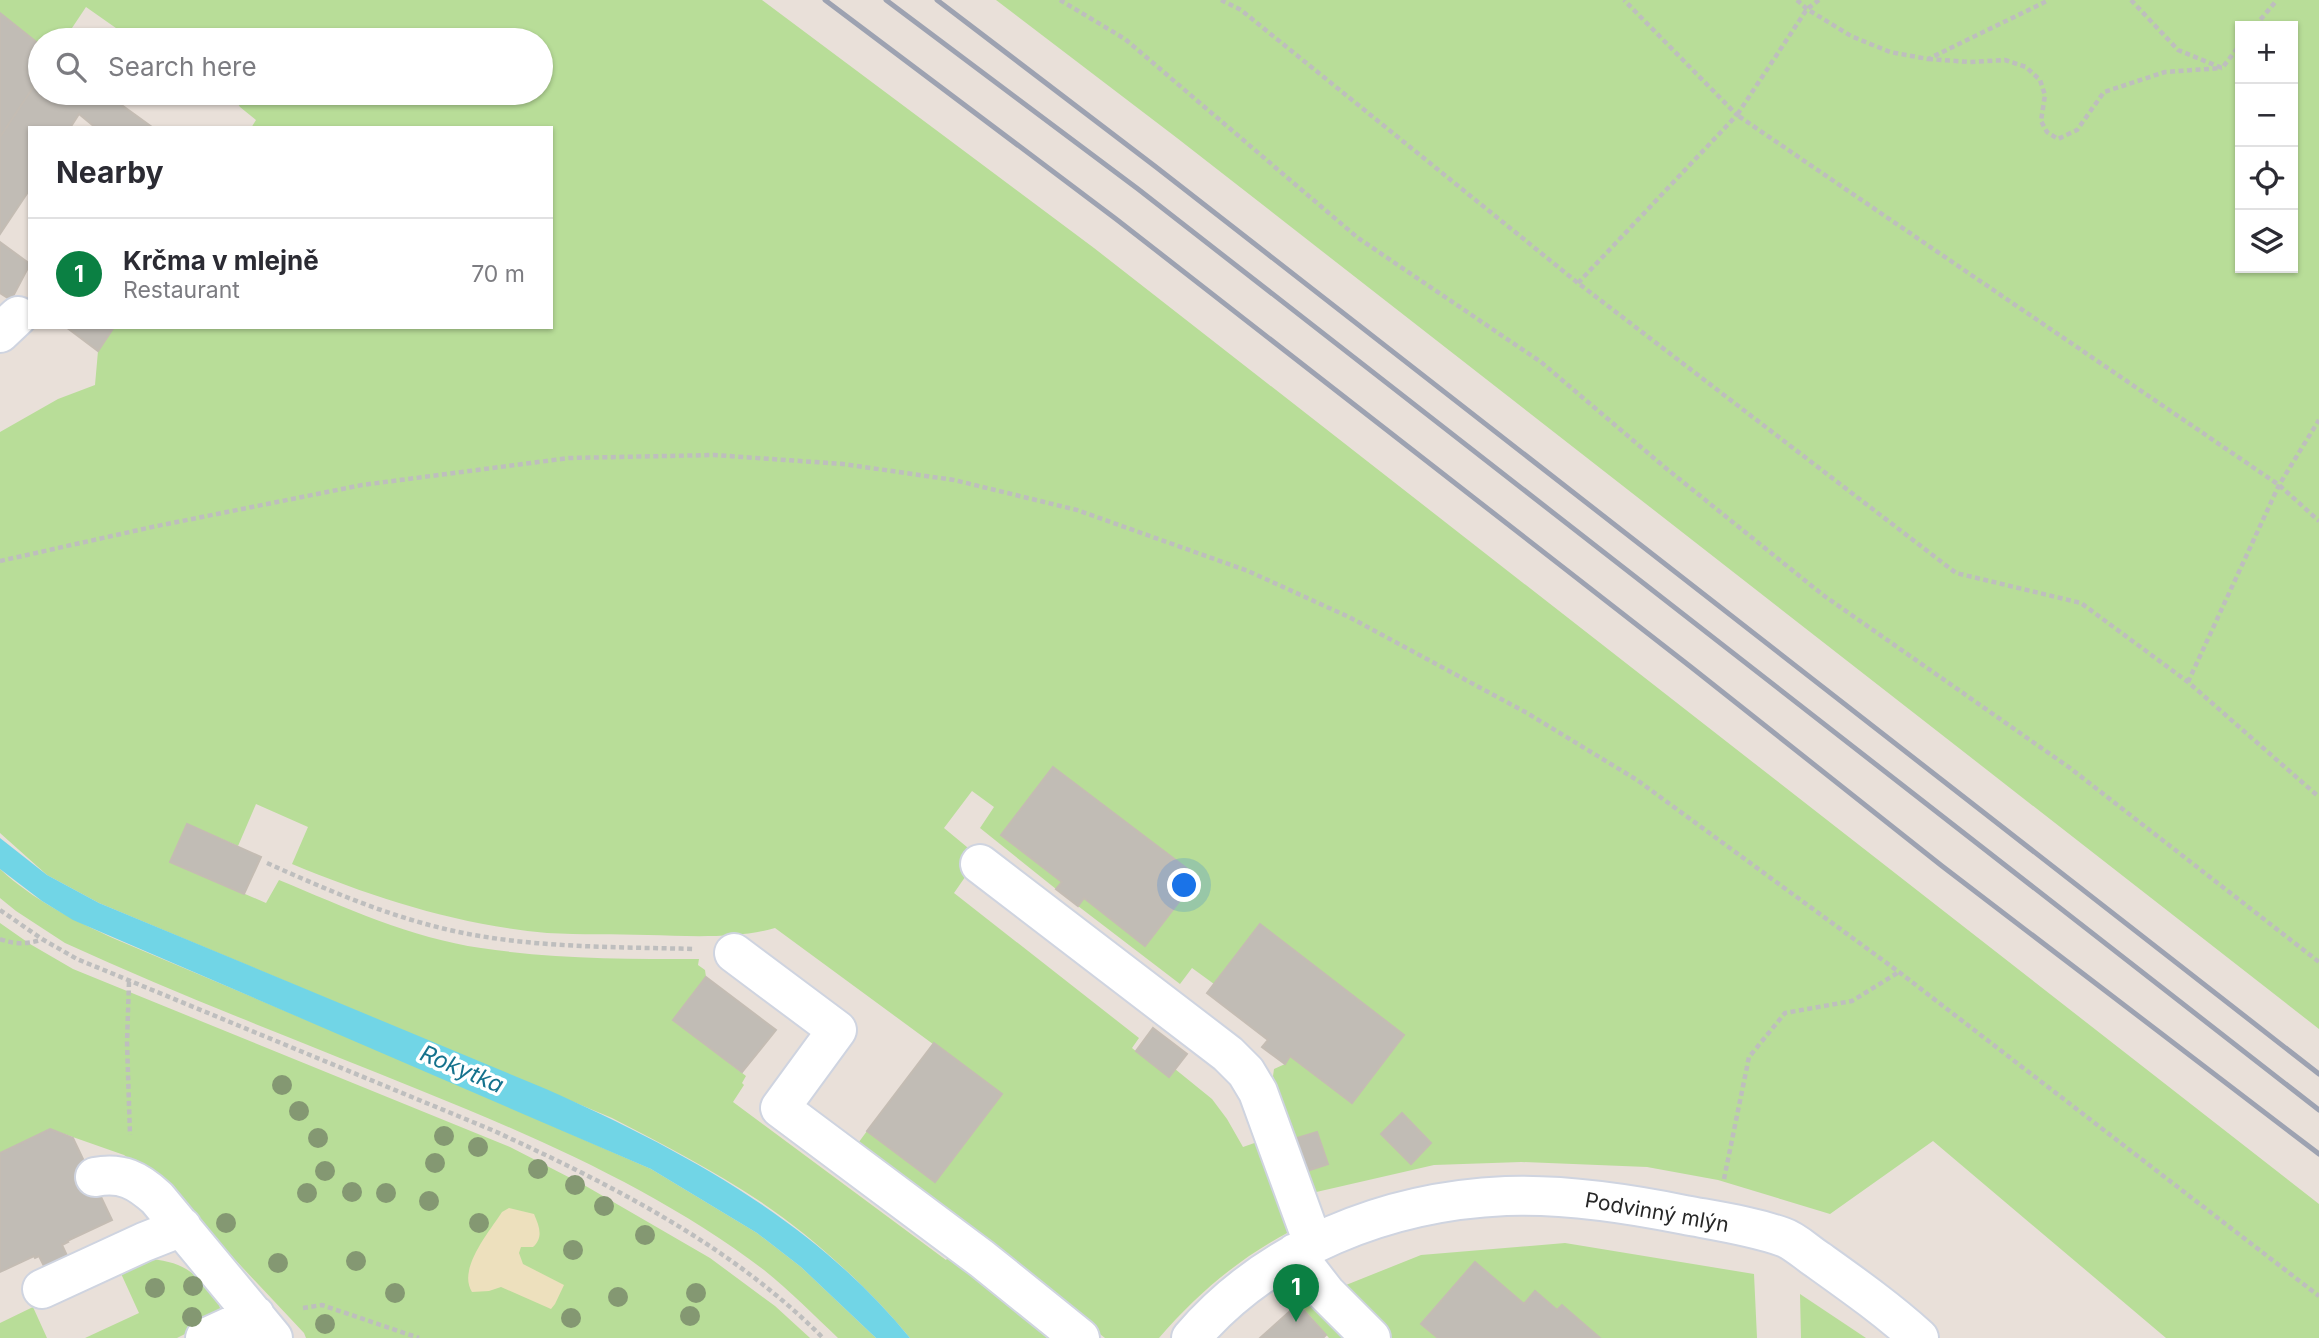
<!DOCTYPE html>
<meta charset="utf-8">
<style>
:root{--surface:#fff;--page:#f7f7f7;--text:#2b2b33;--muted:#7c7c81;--line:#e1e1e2;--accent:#0b8043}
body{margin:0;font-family:Inter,sans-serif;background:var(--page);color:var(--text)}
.controls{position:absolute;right:21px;top:21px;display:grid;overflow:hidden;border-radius:0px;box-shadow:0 2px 5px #0004}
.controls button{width:63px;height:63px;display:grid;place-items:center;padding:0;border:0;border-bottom:2px solid var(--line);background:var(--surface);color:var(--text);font:35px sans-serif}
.you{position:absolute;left:1185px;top:886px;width:24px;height:24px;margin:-18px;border:5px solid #fff;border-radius:50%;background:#1a73e8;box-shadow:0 0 0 10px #1a73e833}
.badge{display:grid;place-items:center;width:46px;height:46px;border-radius:50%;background:var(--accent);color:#fff;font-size:23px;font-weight:700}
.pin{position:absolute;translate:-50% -58px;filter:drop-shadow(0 2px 4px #0008)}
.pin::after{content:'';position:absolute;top:37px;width:24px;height:21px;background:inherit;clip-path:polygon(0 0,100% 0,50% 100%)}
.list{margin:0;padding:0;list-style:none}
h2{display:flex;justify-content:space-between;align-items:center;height:91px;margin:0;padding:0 28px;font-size:30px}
h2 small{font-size:23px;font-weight:400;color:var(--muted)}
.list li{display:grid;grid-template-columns:46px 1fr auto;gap:21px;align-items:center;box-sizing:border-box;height:112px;padding:0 28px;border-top:2px solid var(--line)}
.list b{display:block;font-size:26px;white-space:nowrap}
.list p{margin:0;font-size:23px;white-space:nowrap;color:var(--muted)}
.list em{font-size:23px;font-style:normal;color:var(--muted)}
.icon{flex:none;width:38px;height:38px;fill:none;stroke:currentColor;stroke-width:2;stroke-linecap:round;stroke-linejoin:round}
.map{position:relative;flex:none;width:2319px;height:1338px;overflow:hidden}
.search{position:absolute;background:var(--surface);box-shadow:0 2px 5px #0004;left:28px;top:28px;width:525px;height:77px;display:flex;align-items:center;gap:18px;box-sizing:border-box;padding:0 24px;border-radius:38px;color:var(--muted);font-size:26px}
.panel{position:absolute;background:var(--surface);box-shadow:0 2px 5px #0004;left:28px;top:126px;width:525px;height:203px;border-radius:0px}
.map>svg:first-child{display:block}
.green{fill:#b8dd98;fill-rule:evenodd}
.sand{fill:#ede0bd}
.water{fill:#71d5e6}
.building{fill:#c1bcb5;stroke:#c4bcb3;stroke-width:2}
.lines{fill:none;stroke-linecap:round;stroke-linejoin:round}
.minor-casing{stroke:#cfd4e0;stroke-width:42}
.path{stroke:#bebebe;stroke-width:4.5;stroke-dasharray:5 3.5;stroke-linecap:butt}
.minor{stroke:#fff;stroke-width:38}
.rail{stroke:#9da2b1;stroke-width:5}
.tree{fill:#849872}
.labels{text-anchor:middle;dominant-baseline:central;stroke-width:7;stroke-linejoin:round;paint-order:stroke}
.street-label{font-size:21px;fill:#272727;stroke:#fff}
.water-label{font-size:23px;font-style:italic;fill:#15728d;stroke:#fff}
</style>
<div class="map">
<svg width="2319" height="1338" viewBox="0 0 2319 1338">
<rect width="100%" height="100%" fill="#e9e0d9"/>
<path class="green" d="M0,0H762L1094,248L2319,1204V1338H2166L1933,1141L1830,1214L1718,1180L1647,1167L1521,1162L1434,1165L1312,1193L1304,1172L1328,1164L1294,1139L1273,1076L1274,1069L1285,1064L1290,1056L1352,1103L1404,1035L1260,925L1214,984L1192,968L1180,984L1078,906L1084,898L1145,945L1197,877L1053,767L1001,835L1062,882L1056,889L980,828L994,807L972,791L944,828L979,857L954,893L1139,1038L1132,1048L1169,1077L1175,1069L1212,1099L1227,1119L1243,1147L1263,1140L1289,1232C1238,1259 1197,1294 1159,1338H1105L856,1146L867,1131L935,1182L1001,1094L775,928C737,939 688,936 648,935C615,934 581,935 547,933C458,925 374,898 292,864L308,827L256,804L238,846L187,824L171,862L266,903L279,880C344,907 411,938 481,948C553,959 626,959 699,959L698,965L705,970L706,977L674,1020L746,1076L742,1083L744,1085L733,1102L946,1260L955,1248L1067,1338H910C870,1289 813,1237 761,1202C713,1170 662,1144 612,1118L99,903L47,875L0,833V432L58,399L95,385L98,351L114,327H551V128H251L256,120L240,107L231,93H541V40H184L178,35L173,40H133L86,7L64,40H40V45L0,13ZM1402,1113L1431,1143L1411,1163L1382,1134Z
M996,0H2319V1029L1177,138ZM2293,26V268H2240V26Z
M0,869C33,900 74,920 115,939L413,1065L651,1169L757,1233L801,1267L876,1338H838C814,1315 790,1291 764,1270C661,1192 541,1139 422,1091C303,1042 182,997 65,943L16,911L0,898Z
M0,923L30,944L73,969L510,1147L584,1185L710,1258L775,1306L810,1338H306L304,1333L163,1183L124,1155L50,1129L0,1153Z
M1565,1243L1754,1274L1757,1338H1600L1562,1305L1557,1310L1535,1292L1524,1304L1475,1262L1421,1323L1438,1338H1329L1303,1308L1326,1293L1421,1255Z
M151,1259C177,1262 189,1267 206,1287C213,1295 219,1301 221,1312L195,1329L177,1338H85L139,1313L118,1267Z
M1800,1294L1866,1338H1801Z
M33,1307L47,1338H0V1323Z"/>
<path class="sand" d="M509,1208L534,1214C539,1226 544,1237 533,1247H521L519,1253L523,1264L564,1285L555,1304L551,1309L501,1287L489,1291L472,1292C457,1269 490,1231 502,1212Z"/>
<path class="water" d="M0,838L47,875L99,903L546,1089C681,1149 815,1221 910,1338H876L801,1267L757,1233L651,1169L73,920L42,901L0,869Z"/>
<path class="building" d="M0,13L40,45V77L0,137Z
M40,77V93H105L152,127L96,128L79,114L70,128H30V189L0,234V137Z
M0,242L30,264L11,300L0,293Z
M66,327H114L98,351Z
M1053,767L1198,877L1145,946L1084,898L1078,906L1056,889L1062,882L1001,835Z
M187,824L261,857L244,894L170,862Z
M1260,924L1404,1035L1352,1103L1290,1056L1285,1064L1262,1047L1268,1040L1207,993Z
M706,977L776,1030L742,1072L673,1020Z
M1153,1028L1187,1054L1169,1077L1136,1051Z
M934,1043L1002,1094L935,1182L867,1131Z
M1402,1113L1431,1143L1411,1164L1381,1134Z
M50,1129L73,1138L112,1220L67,1241L68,1242L62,1245L70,1262L47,1272L39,1256L35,1258L34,1256L0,1272V1153Z
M1317,1132L1328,1164L1304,1172L1294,1139Z
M1475,1262L1524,1304L1535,1291L1557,1310L1562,1305L1600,1338H1438L1421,1324Z
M1298,1304L1326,1335L1323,1338H1260Z"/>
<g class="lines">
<g class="minor-casing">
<path id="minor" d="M0,333L18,316
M980,864L1228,1054L1246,1072L1258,1092L1313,1243
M734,953L837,1030L780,1108L982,1259L1080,1338
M95,1177C122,1172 137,1180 157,1198L273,1338
M1295,1253L1326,1293L1371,1338
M42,1289L144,1242L182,1227
M205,1338L255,1315
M1191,1338C1269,1247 1388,1201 1506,1196C1566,1194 1626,1203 1685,1215C1717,1221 1752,1226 1783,1237C1795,1241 1807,1253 1818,1260C1853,1285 1887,1309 1919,1338"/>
</g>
<path class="path" d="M1060,0L1125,39L1358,238L1541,362L1662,465L1823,595L2070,768L2319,962
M1221,0L1241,10L1578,283L1956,573L2081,603L2188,682L2319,797
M1797,0L1807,9L1851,36L1890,52L1928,59L2049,0
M1819,0L1807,9L1737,115L2279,485L2319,521
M2131,0L2178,50L2222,68L2240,45
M2255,26L2277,0
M1928,59L1970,62L2005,60L2026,67L2040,80L2045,95L2041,121L2047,132L2058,139L2077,130L2104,92L2165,72L2222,68
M1578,283L1737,115L1624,0
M0,561L152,527L362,485L569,458L714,455L843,464L954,480L1077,510L1248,571L1349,617L1527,713L1637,780L1899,972L2319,1296
M2188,682L2279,485L2319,420
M267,863C336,894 406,924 480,936C551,948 623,947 695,949
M0,910L42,939L77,959L492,1130C610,1184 731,1245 823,1338
M0,939C16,945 26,944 41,940
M129,982L127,1042L130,1135
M1724,1179L1749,1057L1785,1013L1852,1001L1899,972
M303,1308L322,1305L419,1338"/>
<use href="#minor" class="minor"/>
<path class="rail" d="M825,0L1116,219L1691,667L1942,866L2319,1154
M886,0L1138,189L2319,1110
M937,0L1156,167L2319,1074"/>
</g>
<g class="tree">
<circle cx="282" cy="1085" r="10"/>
<circle cx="299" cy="1111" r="10"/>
<circle cx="444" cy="1136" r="10"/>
<circle cx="318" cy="1138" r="10"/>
<circle cx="478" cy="1147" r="10"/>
<circle cx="435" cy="1163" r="10"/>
<circle cx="538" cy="1169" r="10"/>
<circle cx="325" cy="1171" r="10"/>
<circle cx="575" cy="1185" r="10"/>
<circle cx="352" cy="1192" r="10"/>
<circle cx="307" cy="1193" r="10"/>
<circle cx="386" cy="1193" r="10"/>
<circle cx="429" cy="1201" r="10"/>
<circle cx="604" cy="1206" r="10"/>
<circle cx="226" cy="1223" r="10"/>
<circle cx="479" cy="1223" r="10"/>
<circle cx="645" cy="1235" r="10"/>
<circle cx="573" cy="1250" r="10"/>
<circle cx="356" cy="1261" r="10"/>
<circle cx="278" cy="1263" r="10"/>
<circle cx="193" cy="1286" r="10"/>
<circle cx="155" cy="1288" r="10"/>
<circle cx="395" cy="1293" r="10"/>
<circle cx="696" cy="1293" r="10"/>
<circle cx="618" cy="1297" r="10"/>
<circle cx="690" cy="1316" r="10"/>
<circle cx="192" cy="1317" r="10"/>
<circle cx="571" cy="1318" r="10"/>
<circle cx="325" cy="1324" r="10"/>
</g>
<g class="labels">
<g class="street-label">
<text transform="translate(1657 1212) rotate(10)">Podvinný mlýn</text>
</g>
<g class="water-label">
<text transform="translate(462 1069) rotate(23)">Rokytka</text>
</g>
</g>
</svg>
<div class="controls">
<button>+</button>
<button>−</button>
<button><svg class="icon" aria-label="locate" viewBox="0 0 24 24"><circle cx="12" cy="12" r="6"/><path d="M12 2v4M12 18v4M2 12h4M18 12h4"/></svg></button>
<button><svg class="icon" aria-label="layers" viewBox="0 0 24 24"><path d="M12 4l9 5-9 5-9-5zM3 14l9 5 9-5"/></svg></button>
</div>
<div class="you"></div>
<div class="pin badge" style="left:1296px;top:1322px">1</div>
<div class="search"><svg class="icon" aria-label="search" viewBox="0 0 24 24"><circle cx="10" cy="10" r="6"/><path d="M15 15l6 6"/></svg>Search here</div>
<section class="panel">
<h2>Nearby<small></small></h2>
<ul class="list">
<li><span class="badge">1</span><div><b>Krčma v mlejně</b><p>Restaurant</p></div><em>70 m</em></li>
</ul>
</section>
</div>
